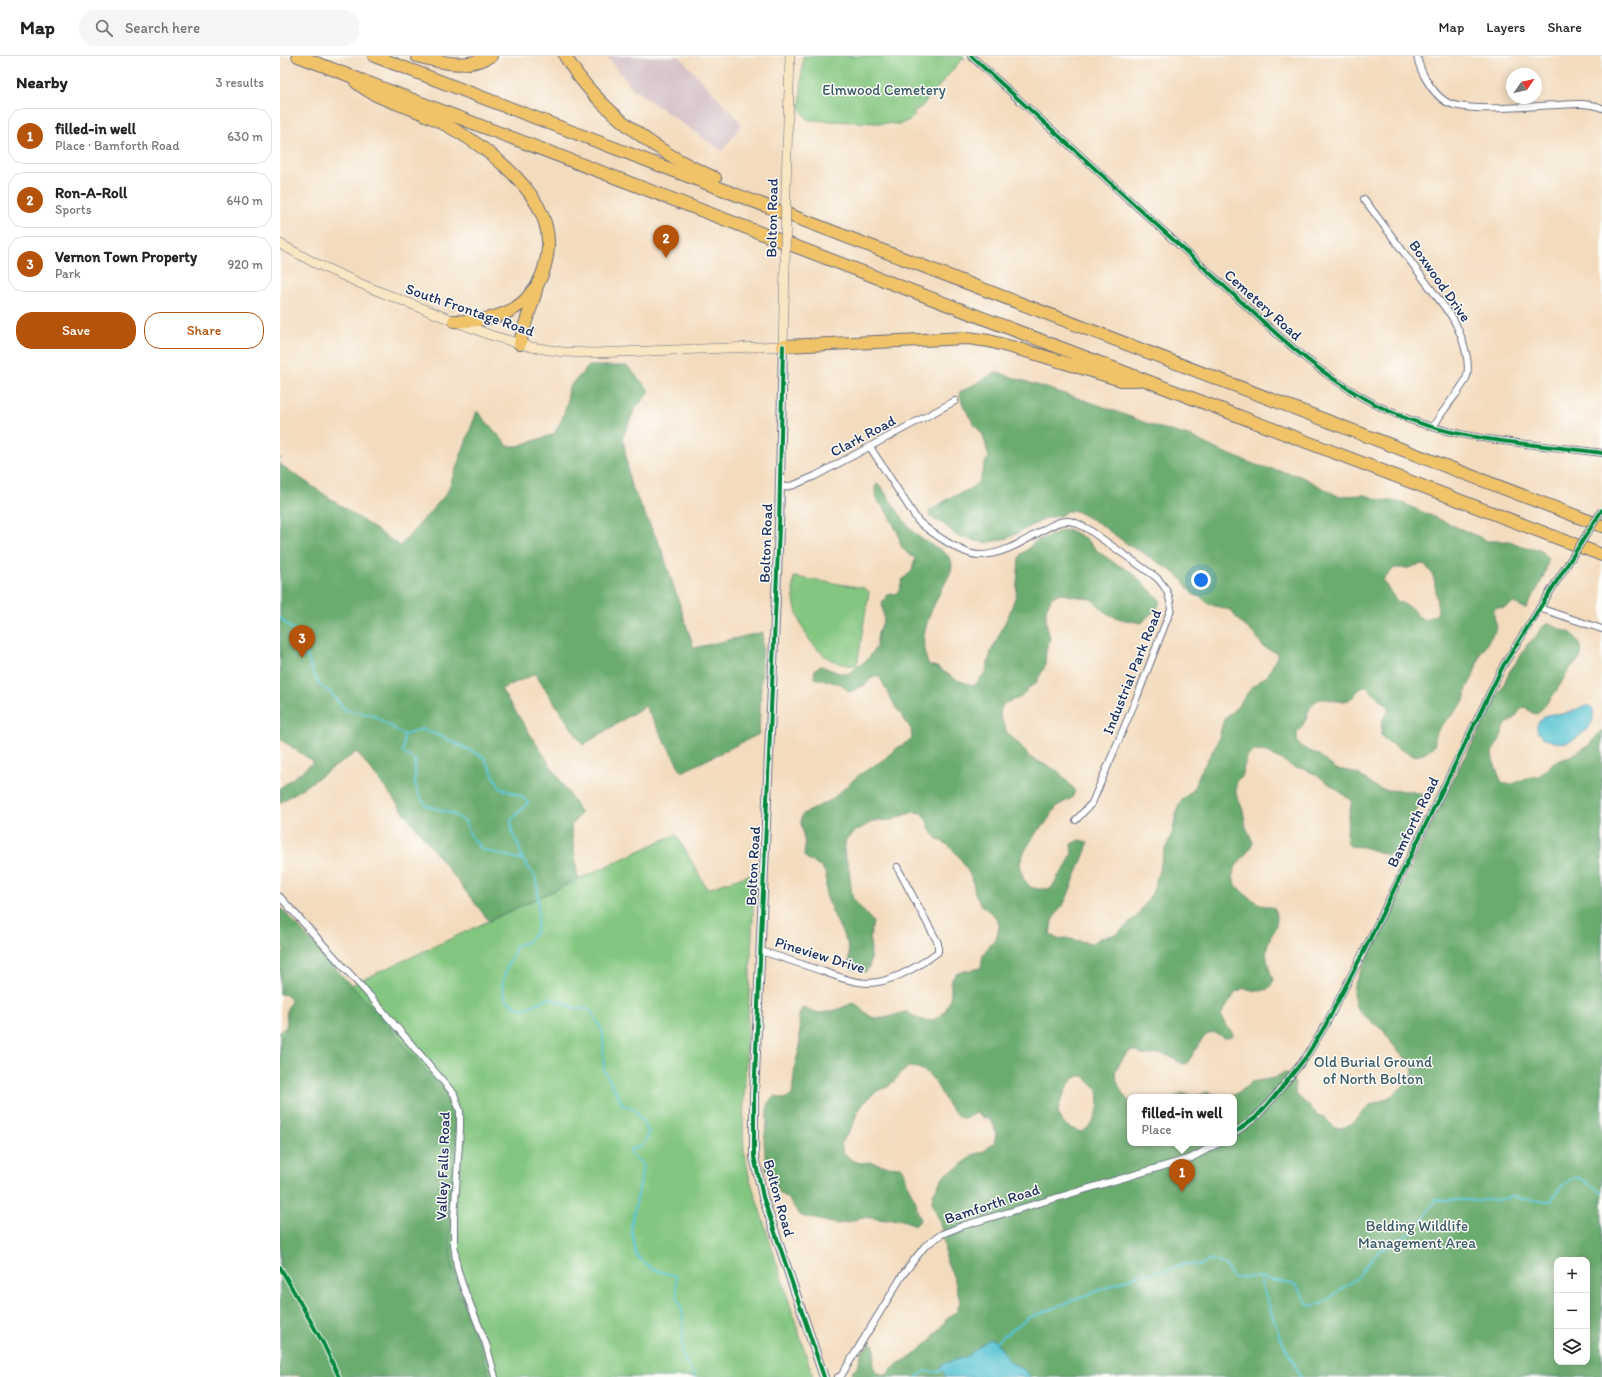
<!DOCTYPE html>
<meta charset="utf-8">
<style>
:root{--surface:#fff;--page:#f6f6f6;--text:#222;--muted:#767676;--line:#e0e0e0;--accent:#b45309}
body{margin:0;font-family:Itim,sans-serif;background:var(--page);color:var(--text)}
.controls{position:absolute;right:12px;bottom:12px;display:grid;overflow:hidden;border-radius:8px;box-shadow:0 2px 10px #0003}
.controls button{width:36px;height:36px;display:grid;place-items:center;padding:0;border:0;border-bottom:1px solid var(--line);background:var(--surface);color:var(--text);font:20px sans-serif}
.compass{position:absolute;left:1226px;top:12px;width:36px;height:36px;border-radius:50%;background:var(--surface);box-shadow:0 2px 10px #0003;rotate:56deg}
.you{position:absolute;left:921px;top:524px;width:14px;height:14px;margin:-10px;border:3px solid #fff;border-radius:50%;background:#1a73e8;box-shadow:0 0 0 6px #1a73e833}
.badge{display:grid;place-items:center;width:26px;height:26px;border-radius:50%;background:var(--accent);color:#fff;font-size:13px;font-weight:700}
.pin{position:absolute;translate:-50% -33px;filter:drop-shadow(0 1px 2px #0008)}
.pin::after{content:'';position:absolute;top:21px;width:14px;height:12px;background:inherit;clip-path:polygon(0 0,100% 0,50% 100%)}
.popup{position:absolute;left:847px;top:1038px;width:110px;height:52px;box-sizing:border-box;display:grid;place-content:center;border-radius:8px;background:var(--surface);filter:drop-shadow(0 1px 3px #0005);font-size:13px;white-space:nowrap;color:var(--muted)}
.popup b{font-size:15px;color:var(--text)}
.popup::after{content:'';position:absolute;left:50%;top:100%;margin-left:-8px;border:8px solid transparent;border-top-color:var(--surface)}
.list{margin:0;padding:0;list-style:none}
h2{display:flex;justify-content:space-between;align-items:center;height:52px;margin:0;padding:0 16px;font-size:17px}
h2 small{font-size:13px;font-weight:400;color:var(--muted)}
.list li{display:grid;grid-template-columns:26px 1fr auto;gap:12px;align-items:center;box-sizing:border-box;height:56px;margin:0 8px 8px;padding:0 8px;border:1px solid var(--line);border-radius:16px}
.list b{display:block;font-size:15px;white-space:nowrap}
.list p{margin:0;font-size:13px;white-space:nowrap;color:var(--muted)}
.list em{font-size:13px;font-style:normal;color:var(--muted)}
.actions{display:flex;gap:8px;padding:12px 16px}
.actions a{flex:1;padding:9px 0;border:1px solid var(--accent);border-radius:16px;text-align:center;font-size:14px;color:var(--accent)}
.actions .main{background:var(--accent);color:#fff}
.icon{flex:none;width:22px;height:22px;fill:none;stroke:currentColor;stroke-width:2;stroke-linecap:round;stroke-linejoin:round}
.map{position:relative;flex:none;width:1322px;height:1321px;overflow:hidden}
header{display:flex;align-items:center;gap:24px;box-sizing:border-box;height:56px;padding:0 20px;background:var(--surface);border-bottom:1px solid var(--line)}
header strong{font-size:19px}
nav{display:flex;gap:22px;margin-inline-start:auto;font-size:14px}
.search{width:280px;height:36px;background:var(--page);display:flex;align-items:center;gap:10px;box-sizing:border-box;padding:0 14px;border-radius:16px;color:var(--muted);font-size:15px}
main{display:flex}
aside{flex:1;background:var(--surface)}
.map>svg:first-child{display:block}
.industrial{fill:#d2bec5}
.green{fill:#83c67f;stroke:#4f7a6e}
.forest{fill:#6aab6e;stroke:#426d66;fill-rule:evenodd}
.water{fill:#58c4d3;stroke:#3a7a98}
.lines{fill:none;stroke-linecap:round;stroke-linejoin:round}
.stream{stroke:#58c4d3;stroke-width:2}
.minor-casing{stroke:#676c80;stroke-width:8}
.tertiary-casing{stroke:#676c80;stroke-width:10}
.secondary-casing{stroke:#676c80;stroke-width:10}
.motorway-casing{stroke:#676c80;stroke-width:14}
.minor{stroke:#fff;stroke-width:6}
.tertiary{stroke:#fff;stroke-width:8}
.secondary{stroke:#f9e7c3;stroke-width:9}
.motorway{stroke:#f0c369;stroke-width:12}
.minor-bridge-casing{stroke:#676c80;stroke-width:8;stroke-linecap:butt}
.secondary-bridge-casing{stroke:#676c80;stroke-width:10;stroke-linecap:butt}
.minor-bridge{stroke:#fff;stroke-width:6}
.secondary-bridge{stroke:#f9e7c3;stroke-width:9}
.cycleway-casing{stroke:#fdfcf7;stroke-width:6}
.cycleway{stroke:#00873e;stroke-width:4}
.labels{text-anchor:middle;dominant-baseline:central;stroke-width:3;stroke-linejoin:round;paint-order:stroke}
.park-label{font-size:15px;fill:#3a5c68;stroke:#fdfcf7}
.street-label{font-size:15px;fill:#1b2f5e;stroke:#fdfcf7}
</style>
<header>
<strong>Map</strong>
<div class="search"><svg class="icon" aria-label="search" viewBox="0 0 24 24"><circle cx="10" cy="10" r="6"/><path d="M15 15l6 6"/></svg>Search here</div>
<nav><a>Map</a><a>Layers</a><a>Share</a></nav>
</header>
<main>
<aside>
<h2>Nearby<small>3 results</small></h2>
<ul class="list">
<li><span class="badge">1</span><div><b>filled-in well</b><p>Place · Bamforth Road</p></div><em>630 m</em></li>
<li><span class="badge">2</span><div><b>Ron-A-Roll</b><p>Sports</p></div><em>640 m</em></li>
<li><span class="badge">3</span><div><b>Vernon Town Property</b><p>Park</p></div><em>920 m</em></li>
</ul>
<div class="actions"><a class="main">Save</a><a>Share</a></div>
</aside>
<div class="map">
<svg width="1322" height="1321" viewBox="0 0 1322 1321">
<rect width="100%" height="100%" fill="#fdfcf7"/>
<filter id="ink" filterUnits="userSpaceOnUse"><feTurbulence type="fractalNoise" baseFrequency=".025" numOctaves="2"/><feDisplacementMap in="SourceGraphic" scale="8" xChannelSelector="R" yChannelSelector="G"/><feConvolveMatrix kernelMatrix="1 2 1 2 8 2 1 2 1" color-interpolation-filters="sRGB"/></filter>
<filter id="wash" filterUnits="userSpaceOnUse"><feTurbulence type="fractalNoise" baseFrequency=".012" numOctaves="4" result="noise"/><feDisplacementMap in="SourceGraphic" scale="16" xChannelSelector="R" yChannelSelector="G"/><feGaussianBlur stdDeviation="0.9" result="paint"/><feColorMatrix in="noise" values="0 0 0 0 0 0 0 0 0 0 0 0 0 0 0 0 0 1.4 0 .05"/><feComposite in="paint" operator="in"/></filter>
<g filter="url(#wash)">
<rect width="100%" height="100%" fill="#f3dcbe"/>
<path class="industrial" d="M327,0H399L462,68L442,95L353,33Z"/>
<path class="green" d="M523,0H683L685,2L681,4L641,51L633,56L635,59L630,64L620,68L528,64L520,52Z
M514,521L585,532L589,536L577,609C534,613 508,557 514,521Z
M396,778L427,833L475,817L463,1068L464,1094L469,1120L533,1321H44L0,1237V976L61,921L69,930L376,787Z"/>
<path class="forest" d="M309,310H347L370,335L355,353L343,381L350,427L381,492L414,592L483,576L479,678L402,716L365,650L303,689L255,618L221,633L301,757L291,770L298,823L209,865L77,696L0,747V732L34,706L0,683V401L1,409L120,490L167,437L197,355L228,390H238L274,378L282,363L287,348L289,331Z
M716,316L816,348L877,371L912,381L938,394L976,409L1020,420L1058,440L1085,439L1101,444L1120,446L1208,485H1230L1246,492L1259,494L1263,496L1268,503C1267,519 1254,539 1246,552H1244L1234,547L1224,552L1217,551L1214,554C1213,561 1216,565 1217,572L1200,598L1193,621L1187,632L1184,645L1179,652L1161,670L1156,677L1154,690L1144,698L1135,700L1123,695L1104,683L1101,679L1102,665L1109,654C1106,646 1093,638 1087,631C1077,631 1077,639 1070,643C1058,651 1043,636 1034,647C1028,653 1028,660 1024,667C1022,670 1019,674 1017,677V685L1023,692L1039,699L1049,708L1056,713L1069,715L1078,718L1099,733L1104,734L1130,735L1143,739L1135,759L1126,774L1124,782L1118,794L1107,799L1084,791L1070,790L1067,787C1067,779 1067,771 1068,763C1069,757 1072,751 1071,744L1037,719L1025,713L1015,712L988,696L974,695L967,700L961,721L956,725V738L963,754L966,771L973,786C969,797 960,803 955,812C946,828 971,844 983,849C987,851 991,850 995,853C1002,868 989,878 987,892C985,902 990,915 993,924C990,939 975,935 964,932L956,936L941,959L946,970L953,976V980L945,982L933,976C919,979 916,998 906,1008C899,1008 895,1003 889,1000C881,997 876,999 867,999C863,1000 860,997 856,995C846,992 839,1009 835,1016C837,1027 841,1039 850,1046V1087H954V1041H894L902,1037C912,1040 916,1041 927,1036L943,1040L953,1039L961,1035L971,1026L994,1022L1005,1016L1012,1022L1015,1029L1016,1038L1038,1059L1044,1061L1053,1070L1056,1072L1065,1071L1073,1066L1090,1049L1106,1043L1114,1038L1121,1032L1133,1018L1132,1009L1113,989L1103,974L1085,961L1076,951L1073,938L1074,929L1177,715L1210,656L1214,643L1222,632L1229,616L1240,601L1247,589L1256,580L1261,572L1268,567C1274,568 1277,573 1282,574C1285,575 1288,574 1291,577C1298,582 1305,596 1299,604C1295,608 1291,610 1288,615C1281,629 1271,643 1260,655L1257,658L1252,657L1245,651L1241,653L1233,664L1226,668L1219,685L1212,696L1213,704L1221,725L1225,728H1233L1246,722L1259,720L1272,708L1288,701L1308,690L1322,674V1321H750L744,1313L729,1305L716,1285L696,1294L688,1300L663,1308L661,1312L666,1321H572V1315L578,1309L582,1296L589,1288H593C594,1291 596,1295 595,1298C593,1309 590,1311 602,1319H606L619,1307L631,1301L649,1286L667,1263L677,1255L680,1246L675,1225L665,1201V1193L660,1167L652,1146L653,1138L664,1119L679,1111L692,1099L704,1095L714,1087L716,1078L714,1070L709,1063L704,1062L697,1057C692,1058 687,1062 682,1062C678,1061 675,1057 672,1054C658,1038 655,1010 628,1011L609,1030L597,1035L587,1043L577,1057L573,1069L561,1087L563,1096L573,1105L581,1107L590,1106L607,1110L621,1111L624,1114L628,1130L636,1146L637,1154L640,1162L639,1166L636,1169L619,1163L606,1164L582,1161L570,1166L557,1168L521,1160L507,1142L500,1137L486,1113L484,1086L485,1077L487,1068V1054L489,1045L496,1040L504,1043L512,1039L515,1009L520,991L519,959L523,951C528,952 530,955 535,956C544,959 563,952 572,947C578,948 582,953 587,958C599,968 613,958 626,956C632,958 636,963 643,964C661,967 670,951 671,935C671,929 670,924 674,920C681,913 693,916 701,911C702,907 702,900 704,897C710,888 719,881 719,870C718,858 707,856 700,847C693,838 695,828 690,819C685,809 677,796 668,789C664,786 659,785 655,781C649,774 648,764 642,757L633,756L612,764L594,765L576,775L566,783L564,796L569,813L572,839L573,843L593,866L590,883L591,896L589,912L585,916L578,913H571L569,910V896L567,887L551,853L546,839V819L542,811L526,802L524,799L525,789L521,767V762L523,758L551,744L579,719L603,704L617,692L629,685L632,682L631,673L615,650L599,620L593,621L585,629L569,636L561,628L534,622L535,613L541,610L559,617L568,618L588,603L596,591L598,577L604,564L602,546L608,539L617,537L620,533L622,524L632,515L635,502L627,497L621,490L618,477L605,453L597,445C597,440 593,434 596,429L597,428L601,430C609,443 630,476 642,483C648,487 669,497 671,504C674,514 669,519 664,529C652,552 635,583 649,609L657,611L675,623L691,629H695L706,615L711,596L730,556L736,539L739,503L741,498L748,493L754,486L783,474L792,475L806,483L818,495L833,506L853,517L880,544L878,552L868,560L862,567C851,565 833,563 824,555C819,551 816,545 810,543C800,540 790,541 780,537L772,541L766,553V566L770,583L766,595L765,610L756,627L749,632L740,642L724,647L720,655V660L726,675L745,694L749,701L778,715L795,734L792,742L777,750L765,768L758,774L744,796L740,807L743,822L750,831L758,833H771L779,819L786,811L792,797L791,788L799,784L808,786L806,794L786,844L772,865L770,878L777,883L786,882L799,885L812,887L820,882L837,878L857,860L873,835L885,793L892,778L898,751L903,743L913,734L920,717L938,685L944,663L957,651L973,630L988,619L998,599L995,596L983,591L976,580L959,565L950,554L928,548L921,541L913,539L899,520L862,496L850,490L820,468L796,455H787L780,460L767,462L728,482L706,487L679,481C673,478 671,473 666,470C661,465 654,465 649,459L650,454C657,452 660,448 666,444C675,439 694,433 699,425C704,416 701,411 709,401L703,379L694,368L683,349L679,337ZM1141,508C1159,514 1154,538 1158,553L1157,558L1145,564L1139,561L1132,553L1116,544L1107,531L1103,523L1108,519L1114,512H1128ZM799,1020H804L810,1027L817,1032C822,1048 817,1067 802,1076C780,1070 772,1060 784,1038C788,1029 790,1024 799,1020ZM1277,1204H1307V1306H1277Z
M0,851L37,891L66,924L98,957L143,1012L161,1029L168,1038L175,1051V1086L169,1154L172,1206L180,1238L200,1289L210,1321H25L16,1319L0,1321V983C10,971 5,966 7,954C8,950 10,947 11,944L8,939L0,938V897L4,895V893L0,887Z"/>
<path class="water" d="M1304,650H1309L1313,653C1315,663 1312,668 1305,675C1300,680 1294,685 1287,686C1270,690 1242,674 1266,660C1272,656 1280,659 1287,657C1293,656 1298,652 1304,650Z
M711,1283C720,1286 723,1299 730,1305C736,1312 746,1311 750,1321H666L661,1312L663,1308L688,1300L705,1286Z"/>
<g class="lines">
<path class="stream" d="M0,562L23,583L30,610L39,629L50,636L65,654L93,659L124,679L123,697L135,704V728L140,741L147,750L171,757L185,765L191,781L203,794L243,804L255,820L258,835V861L256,876L248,886L237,889C231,904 215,929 227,944C231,948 238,951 244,953L269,942L295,952L310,953L323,976L324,1014L343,1049L355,1053L369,1077L363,1089L351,1093L350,1098L363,1108L360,1129L351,1171L356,1199L372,1213L396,1220L397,1239L402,1253L403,1267L402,1300L415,1321
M124,679L142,673L162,681L204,701L220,732L241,740L248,747L231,764L232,777L238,788L243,804
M979,1221L1000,1281L1021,1321
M714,1287L748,1262L859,1219L888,1214L904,1208L921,1209L930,1203L945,1209L953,1222L979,1221L1016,1229L1029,1250L1043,1247L1077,1222L1096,1197L1134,1175L1156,1144H1217L1232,1141L1258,1145H1271L1281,1131L1292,1122H1300L1322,1136
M637,1321L645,1315L658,1316L664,1313"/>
</g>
</g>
<g filter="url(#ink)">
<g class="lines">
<g class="minor-casing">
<path id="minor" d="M691,0L999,280C1033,310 1069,337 1111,356C1176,386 1252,387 1322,397
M1137,0C1140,17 1156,45 1174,49C1203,56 1246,50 1277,49C1292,48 1307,46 1322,52
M1084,143L1172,261C1180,275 1191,303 1187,320C1183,332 1172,342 1165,353C1160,359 1157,365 1153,371
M590,391L638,465C650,476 682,498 698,499C721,500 744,485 763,474C771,470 779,464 789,465C796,466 802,470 808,473L876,521C886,531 890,539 891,553L857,641L812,747L796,764
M500,432L514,429L535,420L675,345
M1259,552L1322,573
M0,841L90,940L174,1038L180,1055V1073L174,1162V1188L177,1211L182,1228L206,1288L215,1321
M480,895C501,901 521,908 542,915C556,920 573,927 589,927C614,926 639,910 658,896V887L617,811
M954,1077L976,1061L994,1041L1026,1001L1045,970L1084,895L1223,610L1287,509
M558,1321L561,1320L622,1220L634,1204L645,1190L662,1178L682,1170L911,1102L939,1087"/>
</g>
<g class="tertiary-casing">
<path id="tertiary" d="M503,290L499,471L474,1041V1101L479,1122L483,1141L544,1321"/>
</g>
<g class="secondary-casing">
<path id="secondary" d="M506,130L510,0
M0,188L37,208L88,231L210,279L251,291L283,296L313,297L503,290L505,212"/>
</g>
<g class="motorway-casing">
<path id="motorway" d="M18,0L1322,499
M94,0L1322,470
M137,0C163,7 186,13 211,0
M285,0C317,54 379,98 435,122
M76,26C95,43 123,48 146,59C192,80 271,132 268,190C268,200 265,210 262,219C260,223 258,227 257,230C253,250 243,268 240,288
M174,265C197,266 224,262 242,247C247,243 250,238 254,233
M503,290L688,282L709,285L753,297L841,324H858"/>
</g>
<use href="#minor" class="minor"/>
<use href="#tertiary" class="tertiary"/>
<use href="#secondary" class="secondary"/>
<use href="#motorway" class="motorway"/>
<g class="minor-bridge-casing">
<path id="minor-bridge" d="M1287,509L1322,454"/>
</g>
<g class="secondary-bridge-casing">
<path id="secondary-bridge" d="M505,212L506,130"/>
</g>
<use href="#minor-bridge" class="minor-bridge"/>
<use href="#secondary-bridge" class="secondary-bridge"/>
<g class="cycleway-casing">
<path id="cycleway" d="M691,0L999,280C1033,310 1069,337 1111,356C1176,386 1252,387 1322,397
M503,290L499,471L474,1041V1101L479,1122L483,1141L544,1321
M954,1077L976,1061L994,1041L1026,1001L1045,970L1084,895L1223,610L1322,454
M0,1211L44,1289L59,1321"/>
</g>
<use href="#cycleway" class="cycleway"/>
</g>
</g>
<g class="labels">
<g class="park-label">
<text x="604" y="34">Elmwood Cemetery</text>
<text x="1093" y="1006">Old Burial Ground<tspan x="1093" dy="17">of North Bolton</tspan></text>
<text x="1137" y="1170">Belding Wildlife<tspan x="1137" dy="17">Management Area</tspan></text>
</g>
<g class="street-label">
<text transform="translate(492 162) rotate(-89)">Bolton Road</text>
<text transform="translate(1160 225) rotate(55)">Boxwood Drive</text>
<text transform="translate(983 249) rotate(42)">Cemetery Road</text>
<text transform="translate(190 254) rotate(19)">South Frontage Road</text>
<text transform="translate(583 380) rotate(-28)">Clark Road</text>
<text transform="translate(486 487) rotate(-88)">Bolton Road</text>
<text transform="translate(852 616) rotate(-68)">Industrial Park Road</text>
<text transform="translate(1133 766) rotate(-64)">Bamforth Road</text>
<text transform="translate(473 810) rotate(-87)">Bolton Road</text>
<text transform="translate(540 899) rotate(17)">Pineview Drive</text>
<text transform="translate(163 1110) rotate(-88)">Valley Falls Road</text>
<text transform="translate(499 1142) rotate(74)">Bolton Road</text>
<text transform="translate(712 1148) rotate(-18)">Bamforth Road</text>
</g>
</g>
</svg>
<div class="controls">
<button>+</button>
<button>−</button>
<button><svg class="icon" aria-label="layers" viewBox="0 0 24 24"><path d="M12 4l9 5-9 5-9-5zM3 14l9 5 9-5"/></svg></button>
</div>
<svg class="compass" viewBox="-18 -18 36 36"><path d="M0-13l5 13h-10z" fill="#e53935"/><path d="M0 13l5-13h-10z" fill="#767676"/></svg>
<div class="you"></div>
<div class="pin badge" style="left:902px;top:1136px">1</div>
<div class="popup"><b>filled-in well</b>Place</div>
<div class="pin badge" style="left:386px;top:202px">2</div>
<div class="pin badge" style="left:22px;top:602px">3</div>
</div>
</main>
